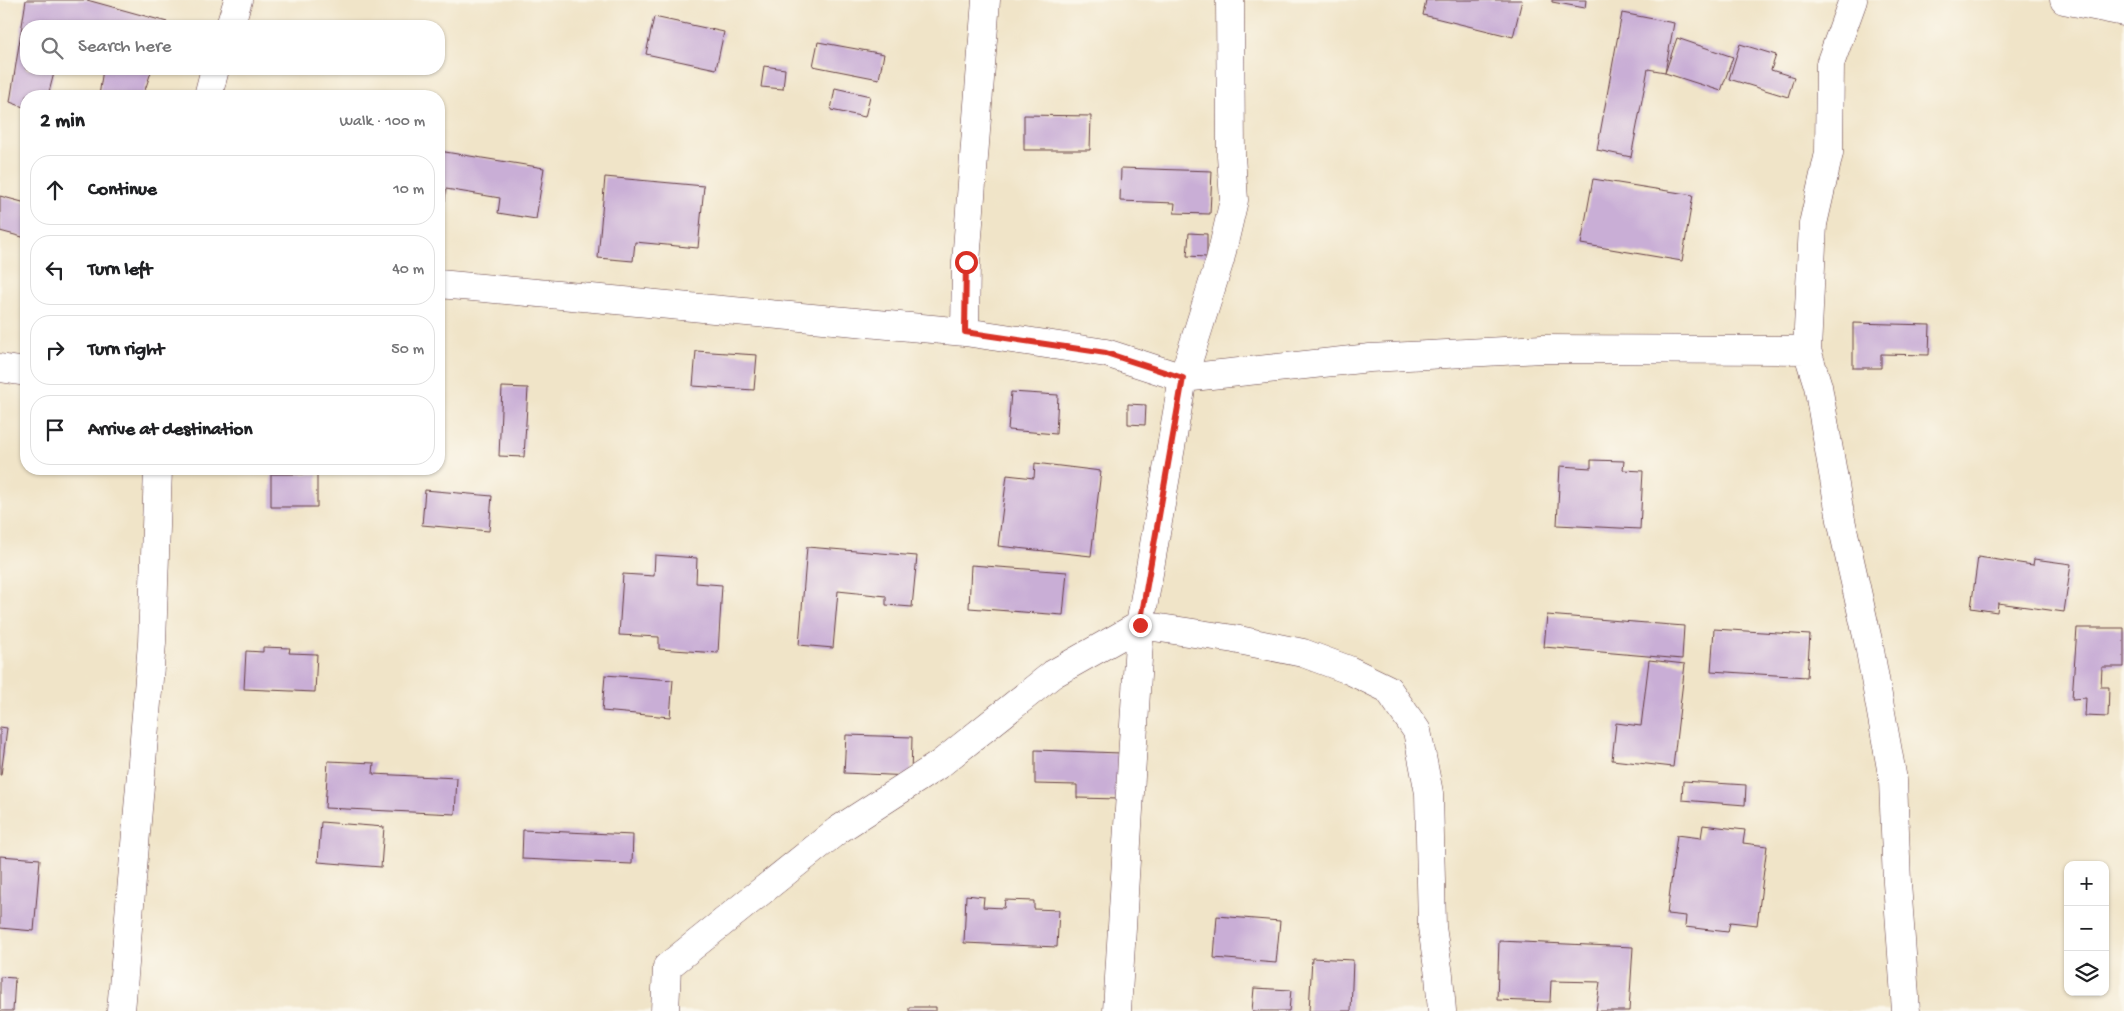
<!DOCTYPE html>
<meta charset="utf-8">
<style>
:root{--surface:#fff;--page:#f6f6f6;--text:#202124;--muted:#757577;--line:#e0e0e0}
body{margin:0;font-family:"Gochi Hand",sans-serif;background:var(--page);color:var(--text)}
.controls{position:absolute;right:15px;bottom:15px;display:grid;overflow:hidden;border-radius:10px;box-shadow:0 1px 4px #0004}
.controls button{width:45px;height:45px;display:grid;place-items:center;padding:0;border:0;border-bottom:1px solid var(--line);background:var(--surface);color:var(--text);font:25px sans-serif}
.stop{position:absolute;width:15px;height:15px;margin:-11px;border:4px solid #d93025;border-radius:50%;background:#fff}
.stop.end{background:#d93025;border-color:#fff;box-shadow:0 1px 5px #0008}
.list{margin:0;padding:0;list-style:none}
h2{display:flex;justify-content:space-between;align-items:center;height:65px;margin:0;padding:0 20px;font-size:21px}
h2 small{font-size:16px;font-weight:400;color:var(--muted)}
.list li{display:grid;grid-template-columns:32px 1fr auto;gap:15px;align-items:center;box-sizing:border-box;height:70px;margin:0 10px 10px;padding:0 10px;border:1px solid var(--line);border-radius:20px}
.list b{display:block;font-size:19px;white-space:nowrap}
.list em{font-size:16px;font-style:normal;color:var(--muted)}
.icon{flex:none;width:28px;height:28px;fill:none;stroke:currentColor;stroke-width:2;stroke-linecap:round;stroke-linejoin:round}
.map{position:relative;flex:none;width:2124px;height:1011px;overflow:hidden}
.search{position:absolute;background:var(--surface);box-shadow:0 1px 4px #0004;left:20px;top:20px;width:425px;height:55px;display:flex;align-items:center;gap:12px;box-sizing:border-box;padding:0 18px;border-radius:20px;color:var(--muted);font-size:19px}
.panel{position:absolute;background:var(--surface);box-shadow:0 1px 4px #0004;left:20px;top:90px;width:425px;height:385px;border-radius:20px}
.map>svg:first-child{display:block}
.building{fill:#c9aed6}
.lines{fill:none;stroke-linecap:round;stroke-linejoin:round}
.minor-casing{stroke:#633d43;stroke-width:29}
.tertiary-casing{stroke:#633d43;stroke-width:29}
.minor{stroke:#fff;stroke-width:28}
.tertiary{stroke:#fff;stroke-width:28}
.route{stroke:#d93025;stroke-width:6}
</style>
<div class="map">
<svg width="2124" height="1011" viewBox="0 0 2124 1011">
<rect width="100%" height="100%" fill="#fbf7ec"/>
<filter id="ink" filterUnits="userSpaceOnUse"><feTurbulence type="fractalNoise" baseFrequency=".02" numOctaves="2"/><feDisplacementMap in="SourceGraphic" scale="10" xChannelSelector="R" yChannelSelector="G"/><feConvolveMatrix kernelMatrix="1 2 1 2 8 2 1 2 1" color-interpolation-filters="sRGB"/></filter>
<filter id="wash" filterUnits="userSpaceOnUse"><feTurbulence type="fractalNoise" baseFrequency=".0096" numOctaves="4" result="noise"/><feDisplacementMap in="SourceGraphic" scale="20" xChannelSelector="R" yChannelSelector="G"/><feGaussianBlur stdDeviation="1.12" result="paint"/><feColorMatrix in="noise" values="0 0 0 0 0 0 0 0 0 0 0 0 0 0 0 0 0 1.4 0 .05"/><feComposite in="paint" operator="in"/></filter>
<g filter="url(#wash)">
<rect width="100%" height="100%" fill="#f0e4c8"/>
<g id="blocks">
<path class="building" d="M26,0H87L167,22L165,26H26V69H55L48,96H26V108L10,102Z
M1426,0H1522L1513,37L1423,15Z
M1552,0H1586L1585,8L1552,2Z
M1622,13L1674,23L1665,72L1648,69L1631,157L1597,150Z
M654,17L724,32L716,69L646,54Z
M1677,38L1733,57L1721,91L1665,73Z
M818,42L884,54L879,79L813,66Z
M1740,44L1776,55L1771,70L1794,77L1788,97L1729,79Z
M764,66L785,69L783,89L761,87Z
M103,69H152L143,96H99Z
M835,88L870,96L865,117L831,110Z
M1024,115L1091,116L1090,150H1024Z
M439,151L544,168L536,219L498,213L500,198L446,189L445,201L439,200Z
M1121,168L1212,171L1210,214L1174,213L1175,203L1120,201Z
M605,177L704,186L698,248L635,242L633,261L598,258Z
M1593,179L1693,195L1682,261L1581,244Z
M0,196L26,203V238L0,231Z
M1189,233L1207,234V257L1187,256Z
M1853,323L1930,325L1929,355L1881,354V368H1853Z
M696,351L757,355L754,390L693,386Z
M502,387L528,388L524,457L499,456Z
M1011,392L1058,395L1056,434L1008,430Z
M1128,404L1146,405L1145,425L1128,424Z
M1591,460L1624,461L1623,470L1643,471L1640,529L1557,525L1560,466L1591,468Z
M1035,463L1101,471L1091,556L998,546L1007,475L1034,478Z
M271,474H317V507H271Z
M425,490L492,496L489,531L422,525Z
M807,547L917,556L912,607L886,605V596L838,591L833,648L799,645Z
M655,555L697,558L696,583L722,585L718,653L659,649V637L619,635L623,574L654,576Z
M1978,557L2033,565L2034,559L2071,564L2064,612L1998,603L1997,612L1971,608Z
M971,565L1067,572L1063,615L969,608Z
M1547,615L1684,626L1682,659L1544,647Z
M2077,628H2124V667H2102L2101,687H2109L2108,717L2085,716L2086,698L2072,699Z
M1714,629L1810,635L1807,677L1711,671Z
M263,647L290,648L289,653L317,654L315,692L244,689L246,651L263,652Z
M1649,660L1685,664L1673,767L1612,760L1616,723L1641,726Z
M605,675L673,680L670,717L602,711Z
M0,727L7,728L1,775H0Z
M846,735L912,737L911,776L844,773Z
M1035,750L1121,753L1119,799L1077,798V785L1035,784Z
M328,761L374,763L373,774L457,778L455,814L325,808Z
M1683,781L1746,785L1745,805L1682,800Z
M321,822L384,827L381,867L318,862Z
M1703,825L1745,830L1743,843L1767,846L1757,925L1730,922L1728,932L1685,927L1686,916L1667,914L1677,835L1701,838Z
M523,830L633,835L632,864L522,859Z
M0,856L40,859L34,931L0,928Z
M966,895L984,897L983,907L1004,908L1005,900L1034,901V909L1059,910L1057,947L964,943Z
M1217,916L1280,921L1276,963L1214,958Z
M1499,941L1633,947L1629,1011H1596L1600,982L1551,981L1550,1002L1497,1000Z
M1312,958L1353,960L1351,1011H1309Z
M0,977L15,978L13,1011H0Z
M1254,988L1291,990L1289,1011H1252Z
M909,1007H936V1011H909Z"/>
</g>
</g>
<g filter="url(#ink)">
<use href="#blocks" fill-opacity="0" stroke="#633d43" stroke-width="1"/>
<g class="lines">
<g class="minor-casing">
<path id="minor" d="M1853,0L1830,64L1829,153L1813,224L1807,350L1818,386L1841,520L1869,645L1893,780L1897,883L1906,1011
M230,26L238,0
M208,96L215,69
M439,284L965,332L1106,353L1183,378L1370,358L1542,349L1807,350
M965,332L966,262L986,0
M0,368L26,372
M121,1011L152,643L158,469
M665,1011L667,967L838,830L940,764L1053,674L1140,625L1234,639L1303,653L1349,670L1388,689L1417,731L1429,793L1432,927L1439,975L1442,1011
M1117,1011L1140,625L1183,378L1220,260L1234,200L1231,156L1230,0"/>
</g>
<g class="tertiary-casing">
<path id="tertiary" d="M2064,0L2124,12"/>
</g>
<use href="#minor" class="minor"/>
<use href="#tertiary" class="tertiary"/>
</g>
</g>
<g class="lines" filter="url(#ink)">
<path class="route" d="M966,262L965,332L1106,353L1183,378L1140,625"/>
</g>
</svg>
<div class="controls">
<button>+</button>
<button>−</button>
<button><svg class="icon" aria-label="layers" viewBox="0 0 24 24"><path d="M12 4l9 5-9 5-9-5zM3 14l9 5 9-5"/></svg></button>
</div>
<div class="stop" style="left:966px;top:262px"></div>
<div class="stop end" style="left:1140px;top:625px"></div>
<div class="search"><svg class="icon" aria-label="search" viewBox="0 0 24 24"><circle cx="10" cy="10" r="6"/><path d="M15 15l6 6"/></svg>Search here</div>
<section class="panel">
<h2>2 min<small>Walk · 100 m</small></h2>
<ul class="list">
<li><svg class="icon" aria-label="ahead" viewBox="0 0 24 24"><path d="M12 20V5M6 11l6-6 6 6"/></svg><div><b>Continue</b></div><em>10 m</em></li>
<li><svg class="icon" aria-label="left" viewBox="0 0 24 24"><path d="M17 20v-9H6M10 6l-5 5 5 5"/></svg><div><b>Turn left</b></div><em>40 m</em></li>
<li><svg class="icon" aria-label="right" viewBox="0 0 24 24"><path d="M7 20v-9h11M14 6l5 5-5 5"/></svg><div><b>Turn right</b></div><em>50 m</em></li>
<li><svg class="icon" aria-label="arrive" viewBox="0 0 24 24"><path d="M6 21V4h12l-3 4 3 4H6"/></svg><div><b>Arrive at destination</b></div></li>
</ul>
</section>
</div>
